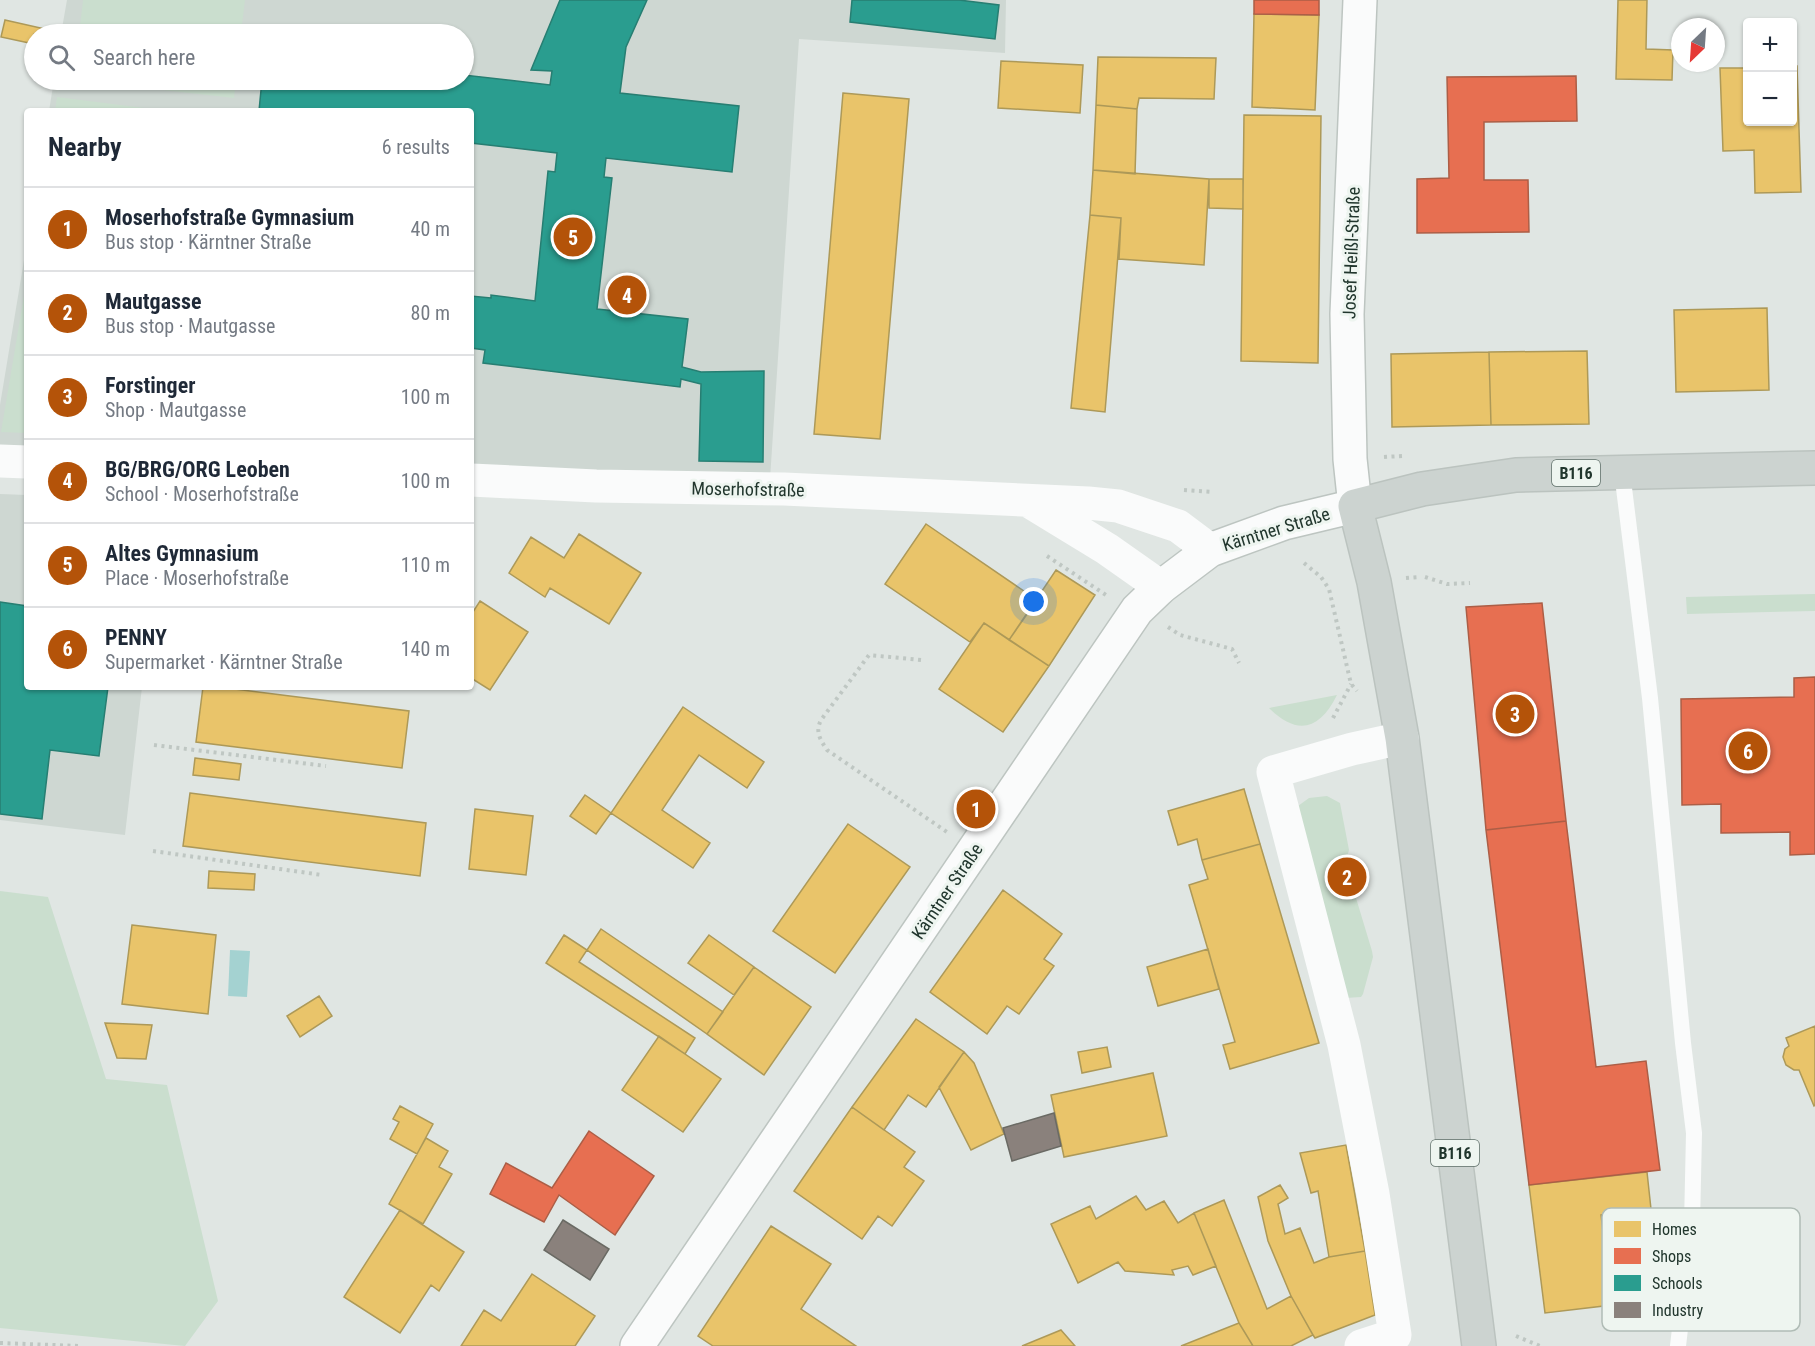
<!DOCTYPE html>
<meta charset="utf-8">
<style>
:root{--surface:#fff;--page:#f2f2f3;--text:#1f2937;--muted:#747a83;--line:#e0e1e3;--accent:#b45309}
body{margin:0;font-family:"Roboto Condensed",sans-serif;background:var(--page);color:var(--text)}
.controls{position:absolute;right:18px;top:18px;display:grid;overflow:hidden;border-radius:6px;box-shadow:0 2px 4px #0004}
.controls button{width:54px;height:54px;display:grid;place-items:center;padding:0;border:0;border-bottom:2px solid var(--line);background:var(--surface);color:var(--text);font:30px sans-serif}
.compass{position:absolute;left:1671px;top:18px;width:54px;height:54px;border-radius:50%;background:var(--surface);box-shadow:0 2px 4px #0004;rotate:205deg}
.you{position:absolute;left:1034px;top:602px;width:21px;height:21px;margin:-15px;border:4px solid #fff;border-radius:50%;background:#1a73e8;box-shadow:0 0 0 9px #1a73e833}
.badge{display:grid;place-items:center;width:39px;height:39px;border-radius:50%;background:var(--accent);color:#fff;font-size:20px;font-weight:700}
.pin{position:absolute;translate:-50% -50%;border:3px solid #fff;box-shadow:0 2px 6px #0006}
.list{margin:0;padding:0;list-style:none}
h2{display:flex;justify-content:space-between;align-items:center;height:78px;margin:0;padding:0 24px;font-size:26px}
h2 small{font-size:20px;font-weight:400;color:var(--muted)}
.list li{display:grid;grid-template-columns:39px 1fr auto;gap:18px;align-items:center;box-sizing:border-box;height:84px;padding:0 24px;border-top:2px solid var(--line)}
.list b{display:block;font-size:22px;white-space:nowrap}
.list p{margin:0;font-size:20px;white-space:nowrap;color:var(--muted)}
.list em{font-size:20px;font-style:normal;color:var(--muted)}
.icon{flex:none;width:33px;height:33px;fill:none;stroke:currentColor;stroke-width:2;stroke-linecap:round;stroke-linejoin:round}
.map{position:relative;flex:none;width:1815px;height:1346px;overflow:hidden}
.search{position:absolute;background:var(--surface);box-shadow:0 2px 4px #0004;left:24px;top:24px;width:450px;height:66px;display:flex;align-items:center;gap:15px;box-sizing:border-box;padding:0 21px;border-radius:33px;color:var(--muted);font-size:22px}
.panel{position:absolute;background:var(--surface);box-shadow:0 2px 4px #0004;left:24px;top:108px;width:450px;height:582px;border-radius:6px}
.map>svg:first-child{display:block}
.built{fill:#ced7d2}
.green{fill:#cadece}
.water{fill:#a4d2d1}
.homes{fill:#e9c46a;stroke:#ad9958;stroke-width:1.5}
.shops{fill:#e76f51;stroke:#ac5e46;stroke-width:1.5}
.schools{fill:#2a9d8f;stroke:#277e72;stroke-width:1.5}
.industry{fill:#8a817c;stroke:#6a6a64;stroke-width:1.5}
.lines{fill:none;stroke-linecap:round;stroke-linejoin:round}
.secondary-casing{stroke:#bdc5c1;stroke-width:36}
.primary-casing{stroke:#bbc3bf;stroke-width:36}
.path{stroke:#bfc7c3;stroke-width:4;stroke-dasharray:3 4.5;stroke-linecap:butt}
.lane{stroke:#fafbfb;stroke-width:16}
.street{stroke:#fafbfb;stroke-width:33}
.secondary{stroke:#fafbfb;stroke-width:33}
.primary{stroke:#ccd3d0;stroke-width:33}
.labels{text-anchor:middle;dominant-baseline:central;stroke-width:6;stroke-linejoin:round;paint-order:stroke}
.shield{fill:#eef5f0;stroke:#5e6f68;stroke-width:1.5}
.shield-label{font-size:16px;font-weight:bold;fill:#21362d}
.street-label{font-size:18px;fill:#21362d;stroke:#eef5f0}
.key{fill:#eef5f0;stroke:#b0bcb6;stroke-width:1.5}
.key-label{font-size:16px;fill:#21362d}
</style>
<div class="map">
<svg width="1815" height="1346" viewBox="0 0 1815 1346">
<rect width="100%" height="100%" fill="#e0e6e3"/>
<path class="built" d="M67,0H1006L1005,53L799,39L770,479L471,480V111H49L54,80H464V34H61Z
M27,242V462L0,461V405Z
M0,494L27,495V687H142L125,835L0,820Z"/>
<path class="green" d="M83,0H245L241,34H79Z
M73,80H236L234,98Z
M57,97L168,111H55Z
M27,278V433L1,432Z
M1815,594V611L1687,614L1686,597Z
M1337,695C1320,730 1297,736 1269,708Z
M1327,796L1340,803L1349,850L1347,857L1339,859L1344,890L1353,888L1372,951L1373,957L1363,994L1361,997L1345,998L1298,806L1309,798Z
M0,891L48,897L106,1079L167,1085L218,1301L185,1346L0,1328Z"/>
<path class="water" d="M230,950L250,951L247,997L228,996Z"/>
<path class="homes" d="M1618,0H1647L1646,49L1673,50L1672,80L1616,79Z
M1254,14L1319,15L1315,110L1252,107Z
M5,20L54,31L53,34H34V44L1,37Z
M1098,57L1216,58L1214,99L1139,98L1137,109L1096,105Z
M1001,61L1083,65L1080,113L998,108Z
M1792,66H1797L1801,192L1755,193L1754,150L1723,151L1720,68H1748V122H1792Z
M843,93L909,99L880,439L814,434Z
M1096,105L1137,109L1135,174L1093,170Z
M1244,115L1321,116L1318,363L1241,361Z
M1093,170L1209,179L1204,265L1119,259L1121,218L1090,215Z
M1209,179H1243V209L1209,208Z
M1090,215L1121,218L1105,412L1071,408Z
M1767,308L1769,390L1676,392L1674,310Z
M1587,351L1589,424L1491,425L1489,352Z
M1489,352L1491,425L1392,427L1391,354Z
M926,524L1037,600L1009,640L984,623L970,642L885,584Z
M579,534L641,573L609,624L550,588L545,597L509,573L531,537L564,558Z
M1056,570L1095,595L1049,666L1009,640Z
M480,601L528,632L490,690L471,678V615Z
M984,623L1049,666L1003,732L939,689Z
M203,687H219L409,711L402,768L196,742Z
M683,707L764,762L747,788L699,755L662,810L710,843L693,868L611,813Z
M195,758L241,764L239,780L193,775Z
M1244,789L1260,844L1202,860L1197,839L1178,845L1168,811Z
M190,793L426,823L420,876L183,846Z
M585,795L611,813L596,834L570,816Z
M475,809L533,816L526,875L469,869Z
M848,824L910,867L835,973L773,931Z
M1260,844L1319,1043L1230,1069L1223,1045L1235,1042L1189,885L1208,879L1202,860Z
M209,871L255,874L254,890L208,888Z
M1003,890L1062,934L1044,959L1054,966L1019,1014L1007,1006L987,1034L930,992Z
M132,925L216,935L208,1014L122,1004Z
M601,929L723,1012L707,1034L587,950Z
M564,935L587,950L579,962L695,1038L685,1054L546,963Z
M709,935L754,967L734,995L688,963Z
M1208,949L1219,989L1158,1006L1147,967Z
M754,967L811,1007L764,1075L707,1034Z
M319,996L332,1016L300,1037L287,1016Z
M916,1019L964,1052L926,1107L908,1095L884,1130L852,1107Z
M105,1023L152,1025L146,1059L117,1058Z
M1815,1026V1105L1814,1106L1799,1070H1794L1786,1065L1783,1057L1785,1049L1789,1046L1786,1038Z
M659,1036L721,1079L683,1132L622,1090Z
M1107,1047L1111,1067L1082,1073L1078,1052Z
M964,1052L974,1063L1004,1134L971,1150L939,1087Z
M1153,1073L1167,1136L1064,1157L1051,1095Z
M400,1106L433,1124L417,1154L390,1139L399,1122L393,1119Z
M852,1107L915,1152L904,1167L924,1181L892,1226L878,1216L862,1239L794,1191Z
M426,1138L448,1151L439,1167L452,1174L423,1224L389,1204Z
M1346,1145L1365,1251L1329,1257L1318,1191L1311,1193L1300,1153Z
M1647,1172L1651,1209L1601,1215L1612,1305L1545,1313L1529,1185Z
M1280,1185L1288,1198L1278,1204L1285,1234L1300,1228L1314,1263L1329,1257L1365,1251L1375,1315L1315,1338L1313,1335L1291,1296L1268,1241L1258,1197Z
M1136,1196L1146,1210L1164,1201L1178,1223L1194,1213L1216,1266L1193,1275L1188,1266L1172,1270L1174,1275L1125,1271L1118,1262L1078,1283L1051,1224L1090,1206L1096,1219Z
M1224,1200L1267,1309L1291,1296L1313,1335L1291,1346H1253L1239,1323L1194,1213Z
M400,1210L464,1252L439,1291L431,1285L400,1333L344,1297Z
M771,1226L831,1264L801,1309L856,1346H713L698,1336Z
M532,1274L595,1316L575,1346H461L484,1310L501,1321Z
M1239,1323L1253,1346H1181Z
M1061,1330L1075,1346H1022Z"/>
<path class="shops" d="M1254,0H1319V15L1254,14Z
M1576,76L1577,121L1484,122V180H1528L1529,232L1417,233V179L1449,178L1447,77Z
M1542,603L1566,821L1486,830L1466,607Z
M1815,677V854L1790,855V832L1721,833V804L1682,805L1681,699L1794,697V678Z
M1566,821L1596,1067L1646,1061L1660,1170L1529,1185L1486,830Z
M589,1131L654,1176L615,1235L559,1195L544,1222L490,1194L506,1163L552,1188Z"/>
<path class="schools" d="M560,0H647L626,47L620,93L739,106L732,172L606,158L604,177L612,178L597,309L688,319L682,367L701,372L764,371L763,462L699,461L701,384L681,379L680,387L483,363L485,350L471,348V296L491,298V295L535,301L548,171L555,172L557,153L471,143V111H259L262,80H464V75L550,85L552,71L531,70Z
M852,0H959L999,5L995,39L850,22Z
M0,602L27,606V687H108L99,756L50,750L42,819L0,814Z"/>
<path class="industry" d="M1054,1113L1061,1146L1012,1161L1003,1128Z
M563,1220L609,1249L590,1280L544,1250Z"/>
<g class="lines">
<g class="secondary-casing">
<path id="secondary" d="M637,1346L1137,610L1161,587L1210,550L1284,523L1355,506L1350,459L1347,314L1360,0"/>
</g>
<g class="primary-casing">
<path id="primary" d="M1479,1346L1402,738L1374,582L1355,506L1422,489L1516,475L1815,468"/>
</g>
<path class="path" d="M1384,457L1402,456
M1184,490L1213,492
M1047,556L1106,595
M1304,563L1321,577L1329,589L1351,684L1357,691
M1425,577L1447,584L1470,583
M1406,578L1419,577
M1168,627L1180,635L1232,649L1239,663
M921,660L869,655L821,720C815,732 820,739 827,750L947,832
M1333,718L1351,684
M154,745L326,766
M153,851L322,875
M1516,1336L1540,1346
M0,1343L79,1346"/>
<path class="lane" d="M1622,472L1650,698L1683,1043L1694,1133L1692,1225L1678,1346"/>
<path class="street" d="M0,461L27,462
M471,480L596,486L784,489L1088,503L1118,506L1178,526L1210,550
M1030,502L1107,549L1161,587
M1361,1346L1395,1335L1373,1194L1344,1045L1273,772L1352,749L1402,738"/>
<use href="#secondary" class="secondary"/>
<use href="#primary" class="primary"/>
</g>
<g class="labels">
<g class="shield">
<rect x="1552" y="460" width="48" height="26" rx="4.5"/>
<rect x="1431" y="1140" width="48" height="26" rx="4.5"/>
</g>
<g class="shield-label">
<text x="1576" y="473">B116</text>
<text x="1455" y="1153">B116</text>
</g>
<g class="street-label">
<text transform="translate(1351 253) rotate(-88)">Josef Heißl-Straße</text>
<text transform="translate(748 489) rotate(1)">Moserhofstraße</text>
<text transform="translate(1276 529) rotate(-17)">Kärntner Straße</text>
<text transform="translate(947 891) rotate(-56)">Kärntner Straße</text>
</g>
</g>
<rect x="1602" y="1208" width="198" height="123" rx="9" class="key"/>
<rect x="1614" y="1221" width="27" height="16" fill="#e9c46a"/>
<rect x="1614" y="1248" width="27" height="16" fill="#e76f51"/>
<rect x="1614" y="1275" width="27" height="16" fill="#2a9d8f"/>
<rect x="1614" y="1302" width="27" height="16" fill="#8a817c"/>
<g class="key-label">
<text x="1652" y="1235">Homes</text>
<text x="1652" y="1262">Shops</text>
<text x="1652" y="1289">Schools</text>
<text x="1652" y="1316">Industry</text>
</g>
</svg>
<div class="controls">
<button>+</button>
<button>−</button>
</div>
<svg class="compass" viewBox="-18 -18 36 36"><path d="M0-13l5 13h-10z" fill="#e53935"/><path d="M0 13l5-13h-10z" fill="#747a83"/></svg>
<div class="you"></div>
<div class="pin badge" style="left:976px;top:809px">1</div>
<div class="pin badge" style="left:1347px;top:877px">2</div>
<div class="pin badge" style="left:1515px;top:714px">3</div>
<div class="pin badge" style="left:627px;top:295px">4</div>
<div class="pin badge" style="left:573px;top:237px">5</div>
<div class="pin badge" style="left:1748px;top:751px">6</div>
<div class="search"><svg class="icon" aria-label="search" viewBox="0 0 24 24"><circle cx="10" cy="10" r="6"/><path d="M15 15l6 6"/></svg>Search here</div>
<section class="panel">
<h2>Nearby<small>6 results</small></h2>
<ul class="list">
<li><span class="badge">1</span><div><b>Moserhofstraße Gymnasium</b><p>Bus stop · Kärntner Straße</p></div><em>40 m</em></li>
<li><span class="badge">2</span><div><b>Mautgasse</b><p>Bus stop · Mautgasse</p></div><em>80 m</em></li>
<li><span class="badge">3</span><div><b>Forstinger</b><p>Shop · Mautgasse</p></div><em>100 m</em></li>
<li><span class="badge">4</span><div><b>BG/BRG/ORG Leoben</b><p>School · Moserhofstraße</p></div><em>100 m</em></li>
<li><span class="badge">5</span><div><b>Altes Gymnasium</b><p>Place · Moserhofstraße</p></div><em>110 m</em></li>
<li><span class="badge">6</span><div><b>PENNY</b><p>Supermarket · Kärntner Straße</p></div><em>140 m</em></li>
</ul>
</section>
</div>
